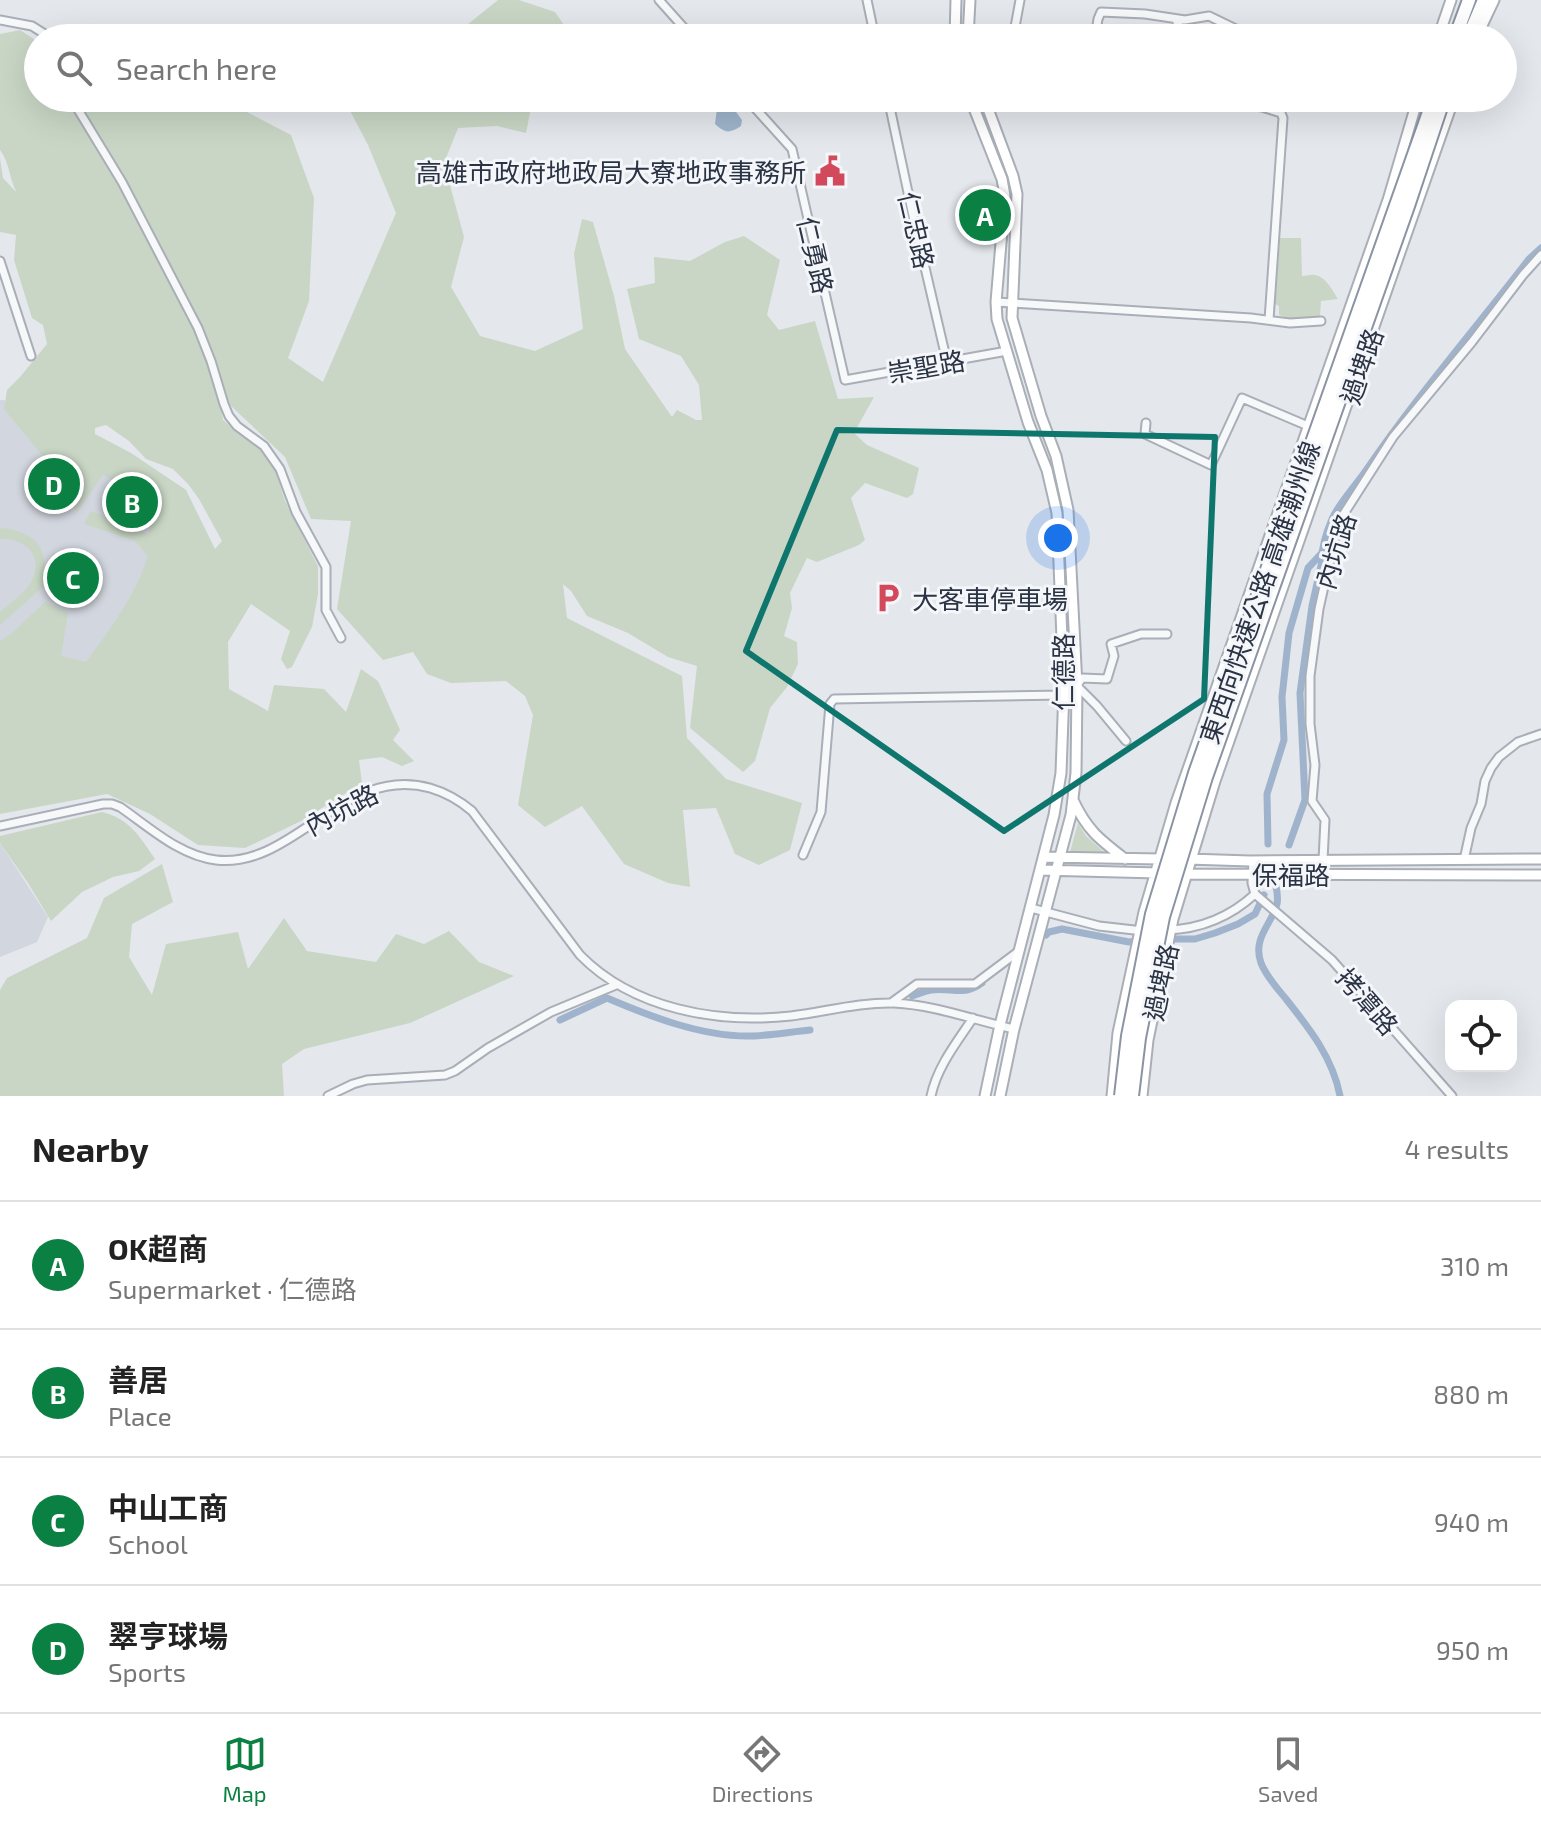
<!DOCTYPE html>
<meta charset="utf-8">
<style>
:root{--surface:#fff;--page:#f2f2f2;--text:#222;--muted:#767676;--line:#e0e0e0;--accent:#0b8043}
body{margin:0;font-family:"Exo 2","Noto Sans TC",sans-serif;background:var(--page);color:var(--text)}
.controls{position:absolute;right:24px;bottom:24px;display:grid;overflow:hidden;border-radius:16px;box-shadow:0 8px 32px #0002}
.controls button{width:72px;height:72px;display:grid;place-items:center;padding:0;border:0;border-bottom:2px solid var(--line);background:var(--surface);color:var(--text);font:40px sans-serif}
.you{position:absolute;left:1058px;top:538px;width:28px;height:28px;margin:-20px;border:6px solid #fff;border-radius:50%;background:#1a73e8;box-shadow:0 0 0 12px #1a73e833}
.badge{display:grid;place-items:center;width:52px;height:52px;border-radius:50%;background:var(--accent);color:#fff;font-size:26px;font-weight:700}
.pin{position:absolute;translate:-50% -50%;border:4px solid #fff;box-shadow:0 2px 8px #0006}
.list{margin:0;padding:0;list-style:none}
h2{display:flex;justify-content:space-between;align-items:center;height:104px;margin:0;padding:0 32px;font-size:34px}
h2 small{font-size:26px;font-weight:400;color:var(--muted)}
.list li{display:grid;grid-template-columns:52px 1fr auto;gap:24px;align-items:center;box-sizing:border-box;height:128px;padding:0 32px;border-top:2px solid var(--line)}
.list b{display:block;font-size:30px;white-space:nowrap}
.list p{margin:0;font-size:26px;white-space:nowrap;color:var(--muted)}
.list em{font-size:26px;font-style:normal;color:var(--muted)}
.icon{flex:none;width:44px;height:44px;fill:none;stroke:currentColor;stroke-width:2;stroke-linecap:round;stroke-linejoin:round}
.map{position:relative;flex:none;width:1541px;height:1096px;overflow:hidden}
.search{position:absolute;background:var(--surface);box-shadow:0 8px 32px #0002;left:24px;right:24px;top:24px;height:88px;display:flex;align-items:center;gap:20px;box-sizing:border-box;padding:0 28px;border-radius:44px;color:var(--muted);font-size:30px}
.sheet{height:616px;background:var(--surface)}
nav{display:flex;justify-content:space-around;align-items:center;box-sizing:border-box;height:112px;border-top:2px solid var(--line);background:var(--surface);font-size:22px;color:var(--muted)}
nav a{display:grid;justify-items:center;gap:4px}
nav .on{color:var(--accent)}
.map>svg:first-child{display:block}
.built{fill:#d2d6de}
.green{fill:#c9d6c5;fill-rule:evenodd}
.water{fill:#9fb4cc}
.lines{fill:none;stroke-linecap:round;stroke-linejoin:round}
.canal{stroke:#9fb4cc;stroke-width:7}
.street-casing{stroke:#a9aeb7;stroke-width:11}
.secondary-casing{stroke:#a9aeb7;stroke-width:13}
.highway-casing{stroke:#8b94a3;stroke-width:16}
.street{stroke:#f7f8fa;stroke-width:7}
.secondary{stroke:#fff;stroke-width:9}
.highway{stroke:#fff;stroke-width:12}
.highway-bridge-casing{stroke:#8b94a3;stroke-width:16;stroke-linecap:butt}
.highway-bridge{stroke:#fff;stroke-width:12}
.marked{fill:none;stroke:#0f766e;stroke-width:6;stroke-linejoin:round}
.labels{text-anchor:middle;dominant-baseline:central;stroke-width:6;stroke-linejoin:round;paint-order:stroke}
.poi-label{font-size:26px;fill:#2b3445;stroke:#f4f6f9;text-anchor:end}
.street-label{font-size:26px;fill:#2b3445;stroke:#f4f6f9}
</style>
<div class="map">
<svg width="1541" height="1096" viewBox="0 0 1541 1096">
<rect width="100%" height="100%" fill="#e4e7ec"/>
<path class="built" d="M0,400H4L27,420L180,494L142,595L0,777Z
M0,843L48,917L37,942L0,957Z"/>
<path class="green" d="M498,0H519L555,12L573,38H424L457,33Z
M20,30L38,42V98H220L291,135L314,198L309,301L288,358L323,382L396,213L368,145L345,101L346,98H571L532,102L526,133L497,126L458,128L444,163L464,237L451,287L480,336L535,351L583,329L574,254L582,219L593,222L614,296L625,349L672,417L677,410L696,420H702L699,385L681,356L639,339L627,289L655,283L654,257L690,261L725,242L744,236L780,260L767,315L779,330L815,321L838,399L874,397L854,433L867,445L919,468L913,494L907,498L865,483L851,498L865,540L859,545L817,562L807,558L790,593L792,608L784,636L797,642L798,664L787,687L770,708L755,761L743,772L690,728L697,666L668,657L628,633L587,616L571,591L563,584L567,618L682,676L687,738L726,779L802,803L790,850L759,865L735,854L716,808L683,810L690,887L668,883L624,864L582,806L545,827L518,805L533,715L525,696L506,681L451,683L427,674L413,652L383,660L337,609L351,521L311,519L285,457L230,405L217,373L223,420L242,436L262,443L273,463L285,501L318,566V594L312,627L292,667L287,669L281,659L290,631L251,604L228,642L229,689L268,711L274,685L324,689L346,712L361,669L378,681L400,730L393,740L414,761L402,766L382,757L359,760L362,783L301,821L245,848L198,845L150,814L107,794L0,814V641L11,634L45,602L68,613L61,656L86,662C111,628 135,596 148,556L135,541L84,524L91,511L148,534L160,502L103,475L77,512L64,498V496L60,499L38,480L52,463L46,460L4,409L7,390L20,377L47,344L43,325L32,318L14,260L16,235L0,232V158L3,178L17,193C9,179 10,163 0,150V34ZM106,425L129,441L146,459L173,469L188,484L199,499L222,541L215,549L186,490L131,453L95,434V428Z
M1280,238H1301L1302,276C1306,276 1311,274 1315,275C1326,277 1333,291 1338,299L1321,301L1320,316L1292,319L1279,315V306L1275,304Z
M6,528C31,534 44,541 45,569L57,558L65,567L0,625V612C10,603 27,592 32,580C44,554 24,538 0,539V529Z
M102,812C129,818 141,838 155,859L139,871L113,877L82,892L51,921L28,883L0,843V836Z
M1078,823L1086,836L1104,852H1070Z
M162,864L173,902L132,924L129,957L152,995L166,944L238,932L248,969L284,918L307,951L376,962L396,934L424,944L449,931L479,962L514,976L410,1023L304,1049L282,1064L284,1096H0V990L7,978L87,938L104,898Z"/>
<path class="water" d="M728,101L742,120L741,126C729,134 725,133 715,124L717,108Z"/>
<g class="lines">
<path class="canal" d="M1268,844L1267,794L1284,740L1282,697L1289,633L1308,568L1321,554
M1289,845L1305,800L1300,693L1312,606L1322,561C1321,548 1327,531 1332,519C1339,503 1357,484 1367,469C1417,396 1475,329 1529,259L1541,248
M1276,886C1277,891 1278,899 1277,904C1272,924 1252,938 1261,963C1266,976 1277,988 1286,999C1309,1028 1333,1058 1340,1096
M1046,935L1049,932L1062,929L1129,942L1140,941
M1165,939H1195L1215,933L1238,924L1255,914L1264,895
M912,996C918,994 925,991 931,990C951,987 963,997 982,983
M560,1020L607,998C649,1016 700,1036 747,1036C768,1036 789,1032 810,1030"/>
<g class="street-casing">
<path id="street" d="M659,0L693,38
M867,0L875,38
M0,20L32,26L51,38
M1176,20L1180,28L1177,38
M1013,38L1020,0
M1095,38L1098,19L1101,12L1145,14L1185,20L1209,16L1244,33
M71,98L122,182L198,328L211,361L224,404L229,416L237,426L264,446L280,469L296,512L326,567V610L341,638
M746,98L792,149L845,380L1007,351
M888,98L913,216L947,362
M1207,98L1262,107L1281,113L1283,118L1269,320
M0,261L31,356
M996,302L1251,318L1290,323L1321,321
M1146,423L1145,434L1211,465L1242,398L1308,426
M1078,684L1082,678L1107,679L1114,656L1111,644L1141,634H1167
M1064,689L1077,686L1097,706L1126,741
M0,826L103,804H112L120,807C149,827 180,856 216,860C294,869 344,764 430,788C447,793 459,800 472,811L580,955C633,1009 717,1024 791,1016C824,1012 860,1002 894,1003C935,1005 974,1020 1014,1029
M803,855L821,812L830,704L834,699L1064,695
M1323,860L1325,820L1312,801L1315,765L1310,724V676L1319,609L1338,523L1393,437L1472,342L1523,275L1541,255
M1464,860L1471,828L1481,804L1485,781L1491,768L1499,757L1518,742L1541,734
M1253,861L1252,883L1255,894L1332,960L1452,1096
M1031,908L1099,926L1143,931
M1167,930C1201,929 1230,917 1255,894
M891,1003L917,984H975L1019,951
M328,1096L353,1084L367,1080L445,1075L455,1071L488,1048L551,1012L616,985
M931,1096C937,1067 957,1042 973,1018"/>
</g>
<g class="secondary-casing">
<path id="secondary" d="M955,38L956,0
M968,38L970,0
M1438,38L1451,0
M1476,38L1494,0
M970,98L1002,179L1005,196L996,302L997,319L1028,422L1047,470L1057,513L1064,689L1061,773L1054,815L1000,1025L985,1096
M984,98L1013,176L1017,194L1012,318L1041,416L1056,456L1068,510L1077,686L1076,773L1071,815L1014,1029L1000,1096
M1073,800C1087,830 1099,839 1125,859
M1045,857L1161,859
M1188,859L1250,861L1541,859
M1041,870L1158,873
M1184,874L1541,875
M1112,1096L1118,1033L1144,912L1176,803L1388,200L1418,98
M1142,1096L1148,1040L1173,919L1215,781L1454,98"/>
</g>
<g class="highway-casing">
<path id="highway" d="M1455,38L1469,0
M1465,38L1473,26L1484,0"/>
</g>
<use href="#street" class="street"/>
<use href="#secondary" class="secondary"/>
<use href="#highway" class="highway"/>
<g class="highway-bridge-casing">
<path id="highway-bridge" d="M1121,1096L1128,1036L1152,914L1195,773L1434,98
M1132,1096L1139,1038L1163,917L1206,777L1408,206L1444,98"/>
</g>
<use href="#highway-bridge" class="highway-bridge"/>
</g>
<path class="marked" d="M837,430L1215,437L1204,699L1004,831L746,651Z"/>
<defs>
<g id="civic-bare" transform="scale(2.4)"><path d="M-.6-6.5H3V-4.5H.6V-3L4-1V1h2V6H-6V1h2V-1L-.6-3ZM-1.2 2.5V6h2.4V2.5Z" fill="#d1495b" stroke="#f4f6f9" stroke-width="2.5" paint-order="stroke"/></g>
<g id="parking-bare" transform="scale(2.4)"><path d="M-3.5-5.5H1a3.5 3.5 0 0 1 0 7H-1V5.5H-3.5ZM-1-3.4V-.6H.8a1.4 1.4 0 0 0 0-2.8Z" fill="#d1495b" stroke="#f4f6f9" stroke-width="2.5" paint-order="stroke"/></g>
</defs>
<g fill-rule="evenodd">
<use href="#civic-bare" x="830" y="171"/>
<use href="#parking-bare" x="888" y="598"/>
</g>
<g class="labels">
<g class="poi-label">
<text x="806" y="171">高雄市政府地政局大寮地政事務所</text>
<text x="912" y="598" text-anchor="start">大客車停車場</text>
</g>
<g class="street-label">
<text transform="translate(917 230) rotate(77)">仁忠路</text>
<text transform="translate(816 255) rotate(77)">仁勇路</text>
<text transform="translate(926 366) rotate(-10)">崇聖路</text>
<text transform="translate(1361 366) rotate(-71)">過埤路</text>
<text transform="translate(1335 551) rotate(-73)">內坑路</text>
<text transform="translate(1259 592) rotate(-71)">東西向快速公路 高雄潮州線</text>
<text transform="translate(1062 672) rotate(-90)">仁德路</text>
<text transform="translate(341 809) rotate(-28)">內坑路</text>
<text x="1291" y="874">保福路</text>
<text transform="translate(1160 982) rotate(-78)">過埤路</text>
<text transform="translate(1368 1001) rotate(49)">拷潭路</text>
</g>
</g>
</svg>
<div class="controls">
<button><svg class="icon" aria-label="locate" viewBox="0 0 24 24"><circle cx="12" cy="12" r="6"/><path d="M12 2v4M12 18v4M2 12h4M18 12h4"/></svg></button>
</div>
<div class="you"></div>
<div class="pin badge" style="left:985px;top:215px">A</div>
<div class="pin badge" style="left:132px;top:502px">B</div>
<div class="pin badge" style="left:73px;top:578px">C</div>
<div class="pin badge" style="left:54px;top:484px">D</div>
<div class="search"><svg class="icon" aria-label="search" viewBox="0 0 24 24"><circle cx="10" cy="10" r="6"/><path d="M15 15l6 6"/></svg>Search here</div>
</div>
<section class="sheet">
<h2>Nearby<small>4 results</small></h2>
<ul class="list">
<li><span class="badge">A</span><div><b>OK超商</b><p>Supermarket · 仁德路</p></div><em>310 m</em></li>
<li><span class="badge">B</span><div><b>善居</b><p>Place</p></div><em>880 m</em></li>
<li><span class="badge">C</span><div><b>中山工商</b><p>School</p></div><em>940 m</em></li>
<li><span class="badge">D</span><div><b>翠亨球場</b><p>Sports</p></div><em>950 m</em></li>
</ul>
</section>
<nav>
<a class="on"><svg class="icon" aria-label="map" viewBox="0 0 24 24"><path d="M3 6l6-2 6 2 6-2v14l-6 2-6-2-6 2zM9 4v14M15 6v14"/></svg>Map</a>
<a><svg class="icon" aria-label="directions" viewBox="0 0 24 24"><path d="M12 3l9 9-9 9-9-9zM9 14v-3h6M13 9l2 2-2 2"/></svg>Directions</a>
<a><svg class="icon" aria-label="saved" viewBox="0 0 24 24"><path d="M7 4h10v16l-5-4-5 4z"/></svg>Saved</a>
</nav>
